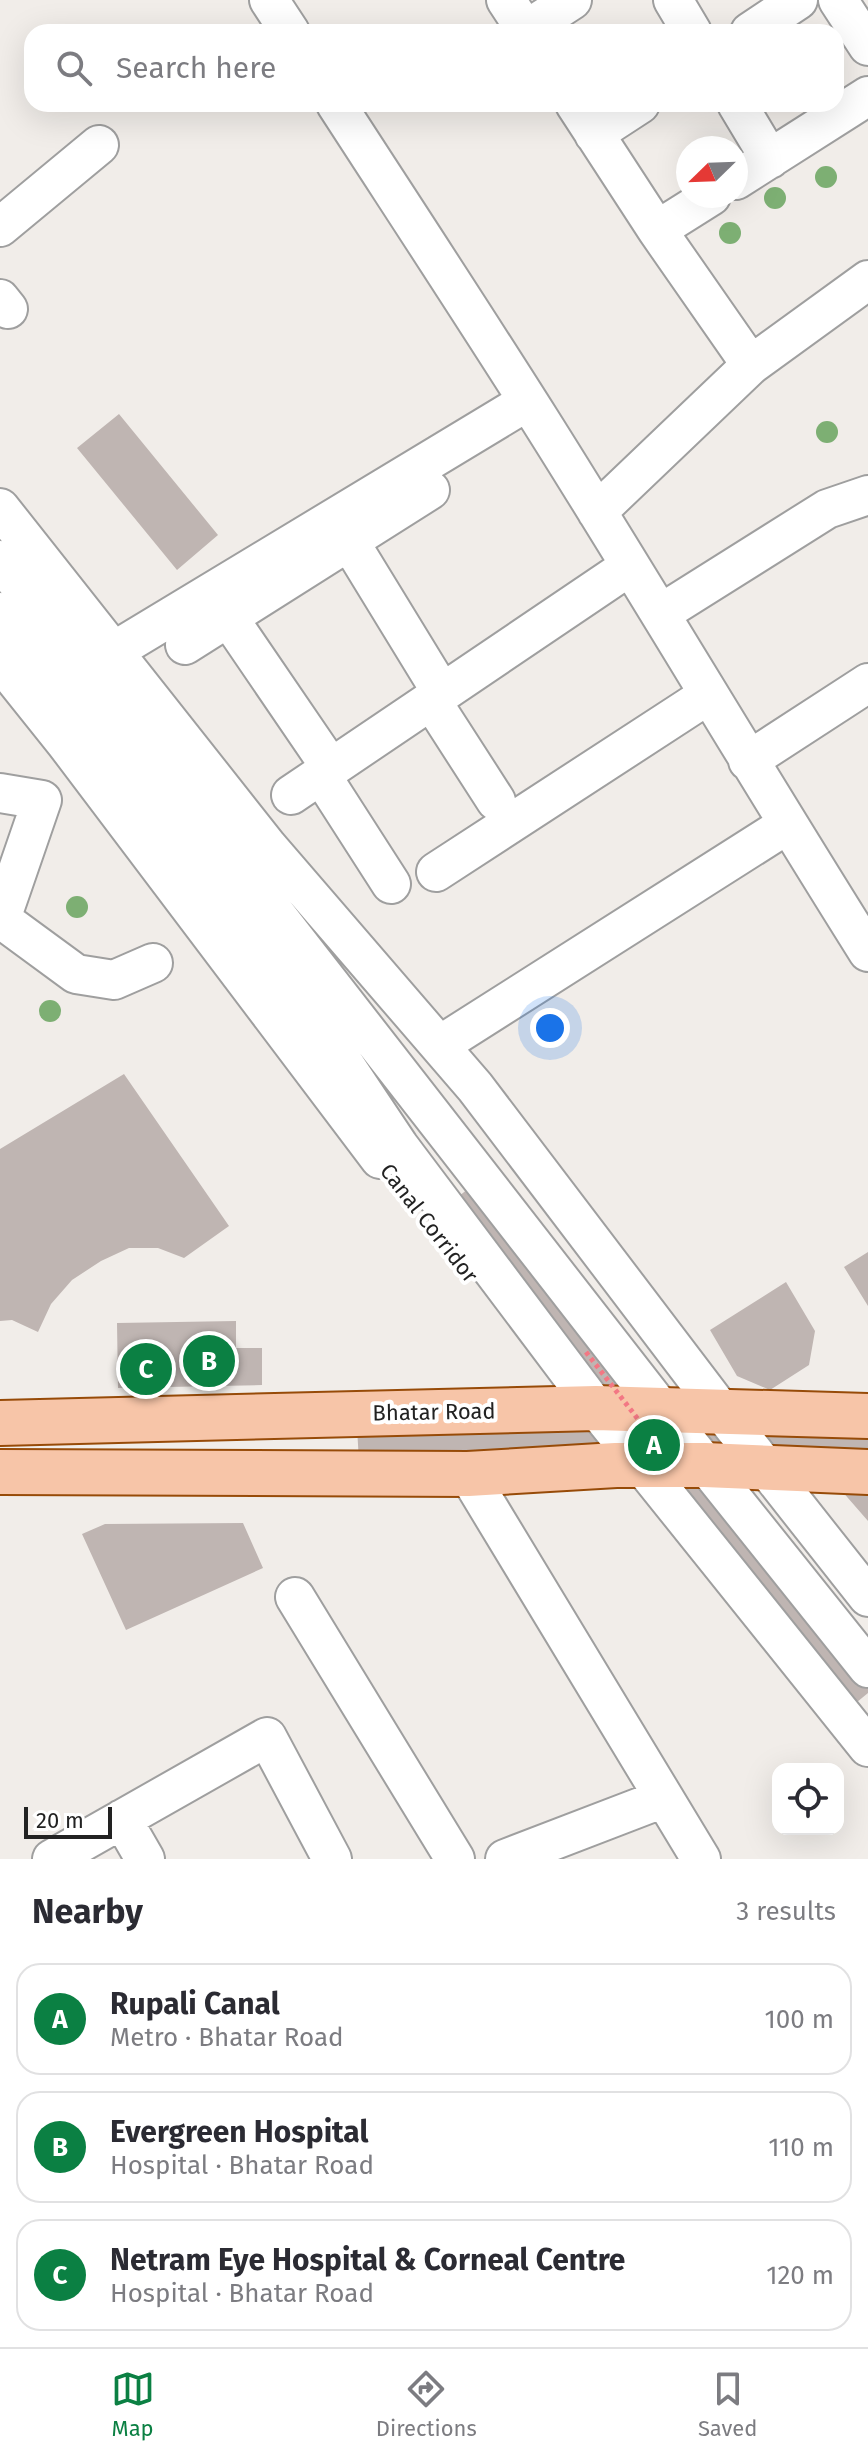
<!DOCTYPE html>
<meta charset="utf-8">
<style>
:root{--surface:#fff;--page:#f2f2f3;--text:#2b2b33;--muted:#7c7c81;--line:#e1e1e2;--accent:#0b8043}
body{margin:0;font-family:"Fira Sans",sans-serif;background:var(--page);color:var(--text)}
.controls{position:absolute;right:24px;bottom:24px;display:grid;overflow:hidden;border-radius:16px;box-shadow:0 8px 32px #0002}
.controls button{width:72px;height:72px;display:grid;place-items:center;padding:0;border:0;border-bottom:2px solid var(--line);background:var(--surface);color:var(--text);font:40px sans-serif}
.compass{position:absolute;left:676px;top:136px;width:72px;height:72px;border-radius:50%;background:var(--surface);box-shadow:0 8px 32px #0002;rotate:247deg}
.scale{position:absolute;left:24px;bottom:20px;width:88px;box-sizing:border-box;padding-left:8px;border:4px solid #222;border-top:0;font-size:22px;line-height:28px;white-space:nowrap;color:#222;-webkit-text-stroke:6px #fff;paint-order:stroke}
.you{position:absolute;left:550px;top:1028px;width:28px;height:28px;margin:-20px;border:6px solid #fff;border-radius:50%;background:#1a73e8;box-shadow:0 0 0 12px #1a73e833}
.badge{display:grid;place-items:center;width:52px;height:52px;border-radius:50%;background:var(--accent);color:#fff;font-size:26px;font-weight:700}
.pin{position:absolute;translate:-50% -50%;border:4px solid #fff;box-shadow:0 2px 8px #0006}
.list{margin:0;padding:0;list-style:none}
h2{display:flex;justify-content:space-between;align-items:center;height:104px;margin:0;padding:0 32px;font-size:34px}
h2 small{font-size:26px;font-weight:400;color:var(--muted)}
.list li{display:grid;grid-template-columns:52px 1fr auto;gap:24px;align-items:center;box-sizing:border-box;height:112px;margin:0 16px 16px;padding:0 16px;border:2px solid var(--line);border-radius:24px}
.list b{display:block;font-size:30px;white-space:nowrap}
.list p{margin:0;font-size:26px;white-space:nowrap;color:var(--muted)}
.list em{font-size:26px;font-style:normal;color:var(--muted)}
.icon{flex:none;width:44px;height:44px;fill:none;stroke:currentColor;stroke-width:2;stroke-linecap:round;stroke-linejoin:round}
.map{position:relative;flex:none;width:868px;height:1859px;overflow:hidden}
.search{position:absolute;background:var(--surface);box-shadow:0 8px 32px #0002;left:24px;right:24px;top:24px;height:88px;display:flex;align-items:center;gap:20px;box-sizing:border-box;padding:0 28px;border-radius:24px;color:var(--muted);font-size:30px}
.sheet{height:488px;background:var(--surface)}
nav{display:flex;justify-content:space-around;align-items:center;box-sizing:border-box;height:112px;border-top:2px solid var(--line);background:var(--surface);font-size:22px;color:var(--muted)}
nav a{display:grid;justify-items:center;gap:4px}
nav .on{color:var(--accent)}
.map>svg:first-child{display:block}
.building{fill:#bfb5b2}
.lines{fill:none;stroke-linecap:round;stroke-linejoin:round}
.minor-casing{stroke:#9f9f9f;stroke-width:42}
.major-casing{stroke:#974b08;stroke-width:48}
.minor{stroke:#fff;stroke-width:38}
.major{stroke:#f7c5a8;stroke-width:44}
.path-bridge{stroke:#f37884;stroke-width:5;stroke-dasharray:4 4;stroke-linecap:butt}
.tree{fill:#7daf73}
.labels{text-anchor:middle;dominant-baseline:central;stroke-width:8;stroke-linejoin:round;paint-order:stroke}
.street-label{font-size:22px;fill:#222;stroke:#fff}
</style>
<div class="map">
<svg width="868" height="1859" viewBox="0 0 868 1859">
<rect width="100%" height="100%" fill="#f1ede9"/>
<path class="building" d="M119,414L218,535L177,570L77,448Z
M124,1074L229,1226L184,1258L158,1248H129L101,1261L72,1280L51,1304L38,1332L12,1320L0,1321V1149Z
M487,1174L676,1414L868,1412V1483L728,1479L868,1650V1693L834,1721L643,1480L360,1478L356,1411L594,1414L454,1200Z
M868,1252V1306L844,1267Z
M786,1282L815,1331L809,1365L770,1390L737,1376L710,1330Z
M236,1321V1348H262V1385L118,1388L117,1323Z
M841,1490H868V1521Z
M243,1523L263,1568L126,1630L82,1534L105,1524Z"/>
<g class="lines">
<g class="minor-casing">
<path id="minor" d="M269,0L290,32
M506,0L527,32
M673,0L692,32
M838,0L868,46
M526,30L572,0
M750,32L798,0
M336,104C404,209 473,314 540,420C651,596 757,776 868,952
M575,104L657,230L751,365
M737,104L770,159
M594,134L640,104
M736,180L868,96
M0,227L99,145
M657,230L711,196
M0,299L8,309
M0,508L268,847L475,1087L722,1412L868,1597
M597,512L751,365L868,280
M349,541L442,693
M0,560L661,1409L868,1668
M0,612L195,862L331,1044L399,1146L596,1408L868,1747
M660,614L827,509L868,495
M228,617L331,768
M185,645L430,490
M114,651L528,401
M0,661L65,742L380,1159
M431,700L496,801
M748,761L868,683
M321,775L391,884
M0,793L42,800L1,919L76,974L114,980L153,963
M291,795L630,566
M436,872L708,695
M440,1045L788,824
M468,1474L701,1859
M295,1597L455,1859
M122,1819L145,1859
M52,1859L267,1737L332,1859
M505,1859L664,1798"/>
</g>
<g class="major-casing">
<path id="major" d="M0,1423L596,1408L868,1416
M0,1472L468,1474L616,1465H705L868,1472"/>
</g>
<use href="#minor" class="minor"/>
<use href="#major" class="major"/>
<path class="path-bridge" d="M586,1352L641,1423"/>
</g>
<g class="tree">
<circle cx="826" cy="177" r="11"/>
<circle cx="775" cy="198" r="11"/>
<circle cx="730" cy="233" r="11"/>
<circle cx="827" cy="432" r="11"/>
<circle cx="77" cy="907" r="11"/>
<circle cx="50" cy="1011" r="11"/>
</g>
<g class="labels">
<g class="street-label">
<text transform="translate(429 1223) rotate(52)">Canal Corridor</text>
<text transform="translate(434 1412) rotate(-1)">Bhatar Road</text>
</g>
</g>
</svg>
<div class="controls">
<button><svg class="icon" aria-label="locate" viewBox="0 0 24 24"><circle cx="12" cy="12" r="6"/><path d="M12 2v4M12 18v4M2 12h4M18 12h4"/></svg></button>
</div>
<svg class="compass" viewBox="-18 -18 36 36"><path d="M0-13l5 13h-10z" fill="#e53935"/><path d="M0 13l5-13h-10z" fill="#7c7c81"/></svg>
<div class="scale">20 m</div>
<div class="you"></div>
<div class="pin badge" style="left:654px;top:1445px">A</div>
<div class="pin badge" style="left:209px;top:1361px">B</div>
<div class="pin badge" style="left:146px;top:1369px">C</div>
<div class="search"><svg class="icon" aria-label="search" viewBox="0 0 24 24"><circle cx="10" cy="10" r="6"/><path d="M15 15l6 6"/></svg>Search here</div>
</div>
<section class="sheet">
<h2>Nearby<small>3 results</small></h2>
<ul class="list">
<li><span class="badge">A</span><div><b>Rupali Canal</b><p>Metro · Bhatar Road</p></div><em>100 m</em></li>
<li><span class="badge">B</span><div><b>Evergreen Hospital</b><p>Hospital · Bhatar Road</p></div><em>110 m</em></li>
<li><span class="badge">C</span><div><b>Netram Eye Hospital &amp; Corneal Centre</b><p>Hospital · Bhatar Road</p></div><em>120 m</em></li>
</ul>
</section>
<nav>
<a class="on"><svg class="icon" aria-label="map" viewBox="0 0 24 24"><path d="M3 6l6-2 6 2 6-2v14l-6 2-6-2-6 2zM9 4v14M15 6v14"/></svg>Map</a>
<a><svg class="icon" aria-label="directions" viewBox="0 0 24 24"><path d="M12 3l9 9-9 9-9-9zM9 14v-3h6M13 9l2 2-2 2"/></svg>Directions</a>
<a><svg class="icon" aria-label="saved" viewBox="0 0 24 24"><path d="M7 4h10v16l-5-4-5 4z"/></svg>Saved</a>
</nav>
